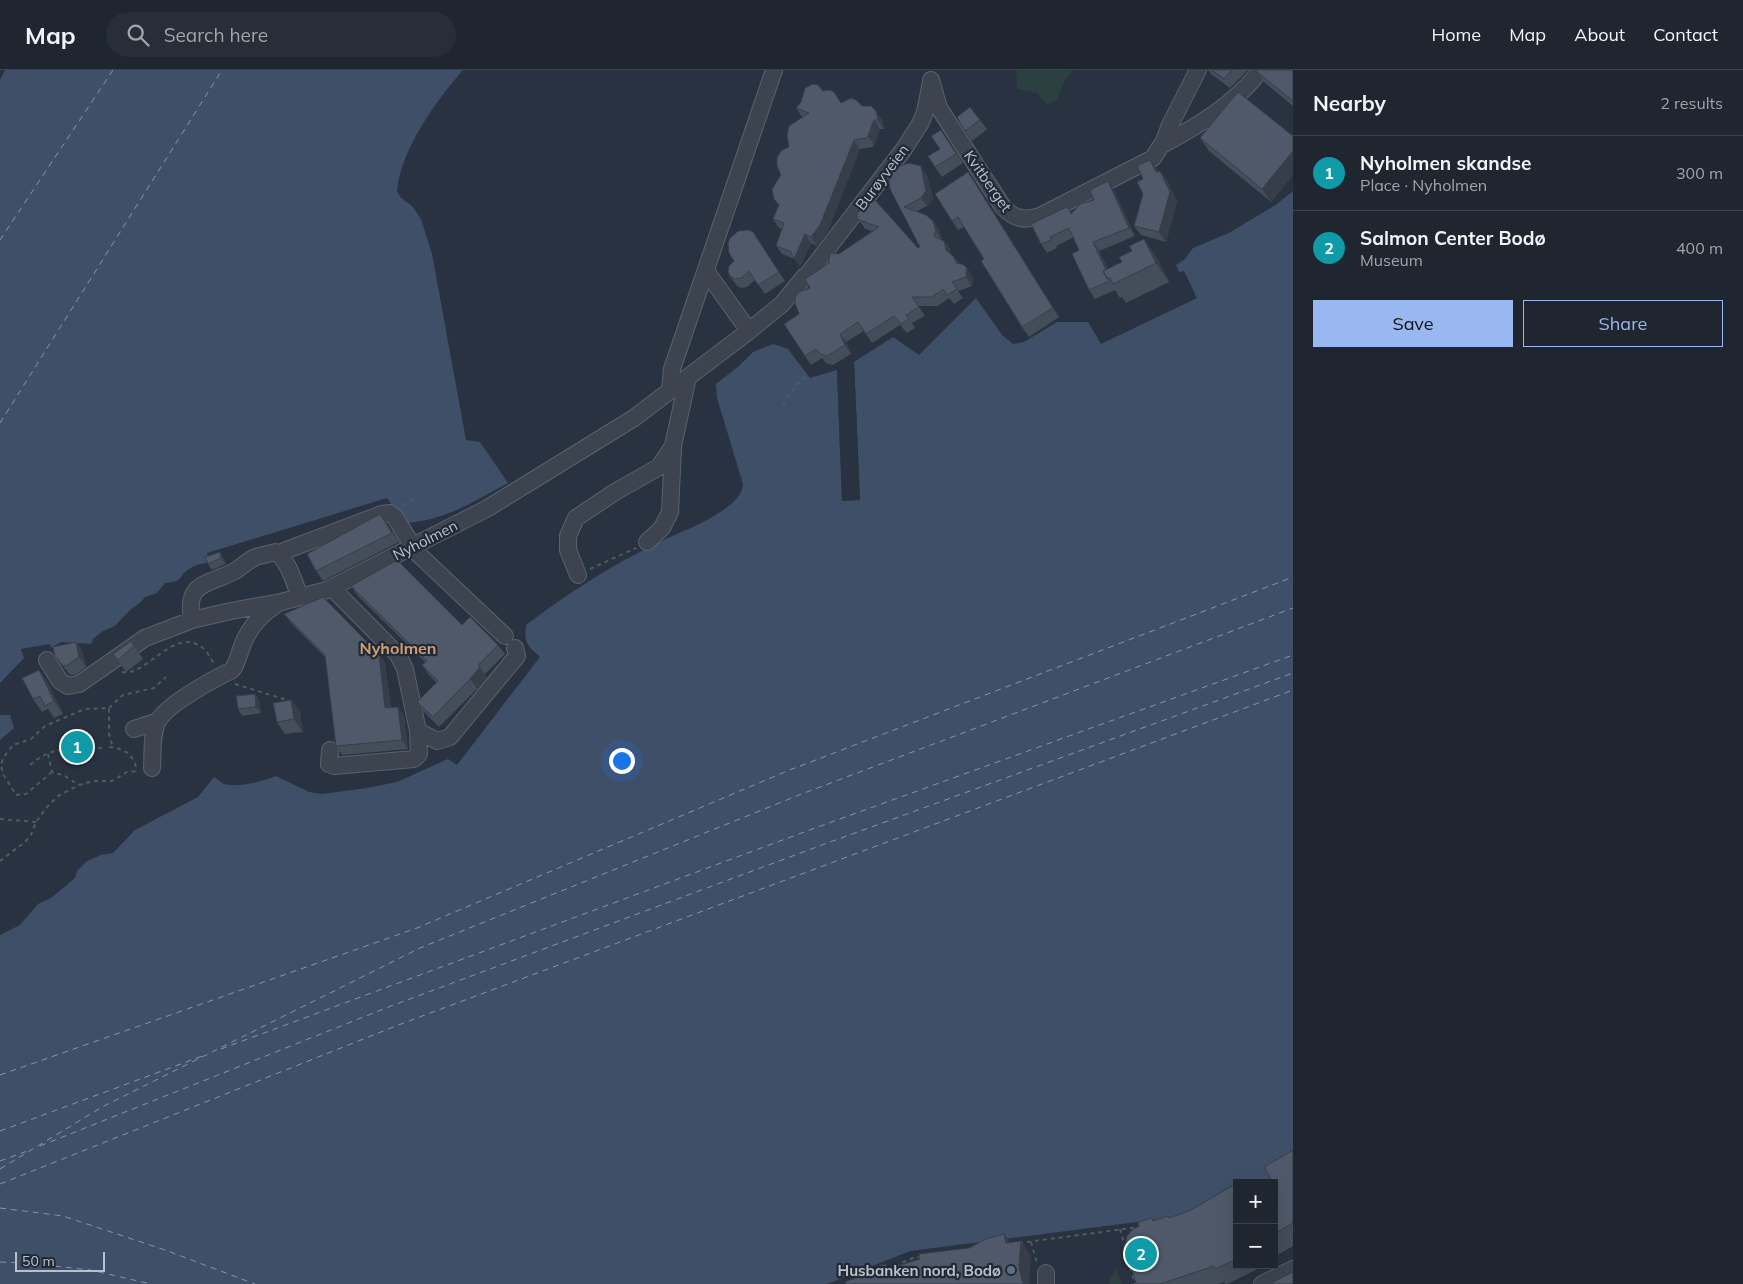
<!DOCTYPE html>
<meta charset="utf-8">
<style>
:root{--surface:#1f2630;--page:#272e38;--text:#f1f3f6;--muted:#a1a5ab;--line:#3c434c;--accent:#99b7f0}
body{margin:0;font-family:Mulish,sans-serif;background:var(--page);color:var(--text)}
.controls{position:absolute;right:15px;bottom:15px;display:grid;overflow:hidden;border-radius:0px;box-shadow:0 5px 20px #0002}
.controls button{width:45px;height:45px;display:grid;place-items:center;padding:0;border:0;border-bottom:1px solid var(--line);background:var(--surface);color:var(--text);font:25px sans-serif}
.scale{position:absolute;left:15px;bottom:12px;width:90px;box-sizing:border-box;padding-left:5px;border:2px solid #bac0ca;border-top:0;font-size:14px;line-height:18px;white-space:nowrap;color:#bac0ca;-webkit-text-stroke:4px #222936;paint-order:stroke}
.you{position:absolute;left:621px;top:690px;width:18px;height:18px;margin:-12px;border:4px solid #fff;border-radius:50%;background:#1a73e8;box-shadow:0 0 0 8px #1a73e833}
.badge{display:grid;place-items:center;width:32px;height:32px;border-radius:50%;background:var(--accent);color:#fff;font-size:16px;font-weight:700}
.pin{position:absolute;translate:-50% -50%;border:2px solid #fff;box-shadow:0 1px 5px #0006}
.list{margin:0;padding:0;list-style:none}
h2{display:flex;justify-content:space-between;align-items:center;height:65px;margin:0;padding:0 20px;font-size:21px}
h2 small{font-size:16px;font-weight:400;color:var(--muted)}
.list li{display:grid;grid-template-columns:32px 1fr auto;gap:15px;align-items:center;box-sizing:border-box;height:75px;padding:0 20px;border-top:1px solid var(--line)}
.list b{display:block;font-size:19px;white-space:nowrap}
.list p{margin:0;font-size:16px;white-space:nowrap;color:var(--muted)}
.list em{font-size:16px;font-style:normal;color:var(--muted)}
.actions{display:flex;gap:10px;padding:15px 20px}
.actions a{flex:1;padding:11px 0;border:1px solid var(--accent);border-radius:0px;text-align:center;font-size:18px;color:var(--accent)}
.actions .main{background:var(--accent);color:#111}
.icon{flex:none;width:28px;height:28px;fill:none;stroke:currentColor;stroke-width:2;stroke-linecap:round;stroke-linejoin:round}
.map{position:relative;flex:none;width:1293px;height:1214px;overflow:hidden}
header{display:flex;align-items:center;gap:30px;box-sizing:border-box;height:70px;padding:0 25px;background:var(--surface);border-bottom:1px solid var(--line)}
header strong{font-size:24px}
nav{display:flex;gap:28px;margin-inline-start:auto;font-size:18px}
.search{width:350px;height:45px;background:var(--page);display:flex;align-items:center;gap:12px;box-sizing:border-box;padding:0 18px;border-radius:28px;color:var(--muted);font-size:19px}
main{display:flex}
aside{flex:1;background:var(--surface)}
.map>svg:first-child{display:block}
.green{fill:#2c4042}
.water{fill:#404f68}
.pier{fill:#293240}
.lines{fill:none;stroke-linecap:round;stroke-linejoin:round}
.ferry{stroke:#8495af;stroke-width:1;stroke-dasharray:6 5;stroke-linecap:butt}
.minor-casing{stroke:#5b626e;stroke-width:18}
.path{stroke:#4b5d60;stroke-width:2;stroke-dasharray:4 4;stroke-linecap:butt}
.minor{stroke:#3d4450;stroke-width:16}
.wall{fill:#444d5a}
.shaded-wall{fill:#373e4a}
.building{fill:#4f5969;stroke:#373e4a}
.service-dot{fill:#5c6f8a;stroke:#222936;stroke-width:2}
.labels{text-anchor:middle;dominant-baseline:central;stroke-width:4.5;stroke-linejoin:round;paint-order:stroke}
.street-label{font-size:15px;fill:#bac0ca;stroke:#222936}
.poi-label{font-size:15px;font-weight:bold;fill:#bac0ca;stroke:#222936;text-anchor:end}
.neighbourhood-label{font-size:16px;font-weight:bold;fill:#ce9d72;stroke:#222936}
</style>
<header>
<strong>Map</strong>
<div class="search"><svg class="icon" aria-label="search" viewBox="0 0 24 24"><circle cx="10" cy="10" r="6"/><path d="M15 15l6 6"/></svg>Search here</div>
<nav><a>Home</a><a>Map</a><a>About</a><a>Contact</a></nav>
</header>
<main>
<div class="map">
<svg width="1293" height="1214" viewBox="0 0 1293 1214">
<rect width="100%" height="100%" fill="#293240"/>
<path class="green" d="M1016,0H1073L1064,12L1057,29L1047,35L1037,23L1017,19Z
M1116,1199L1122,1214H1109L1110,1209Z"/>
<path class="water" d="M5,0H463C436,31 401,79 397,121L401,128L412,136L421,149L432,184L466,370L480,372L508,413C473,432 444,451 404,453L387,428L207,483L209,492C203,494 194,495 189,499C178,505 185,512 165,513L157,523L145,527L141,532L130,540L115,556L103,561L93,569L91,574L61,572L51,578L50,574L21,579L24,588L0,613V10Z
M1293,121V1095L1263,1113H1237V1128L1207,1143L910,1181L827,1214H0V865L20,855L38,834L51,828L75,808L77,801L87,791L101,785L113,783L135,760L198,727L214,707C217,709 221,712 224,714C237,718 264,711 276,706L309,722L322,724L367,718L397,712L448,689L457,695L540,587C527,575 524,574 526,555C568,523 613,494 662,471C679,462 698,456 714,446C725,439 743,428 743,414L717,328L716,314L739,296L753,282L773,274L788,279L810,308L837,300L842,431L860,430L854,292L893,267L919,285L976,228L1002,265L1013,274L1024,272L1057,252H1088L1101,274L1197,228L1184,201L1179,202L1176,195L1185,189L1193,178L1229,163L1277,134Z
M0,645H10L14,658L0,670Z"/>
<path class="pier" d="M854,292L860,430L842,431L837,300L839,299L845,428H858L852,293Z"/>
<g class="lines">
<path class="ferry" d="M0,170L113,0
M0,353L222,0
M221,979L815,758L1293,585
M0,1005L417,858L787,701L1293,507
M0,1061L205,985
M40,1076L391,936L822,775L1293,603
M0,1091L30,1080
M0,1099L102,1037L420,878L799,725L1293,538
M0,1114L401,954L1293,620
M0,1138L63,1146L165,1180L255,1214
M0,1192L27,1193L90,1200L151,1214"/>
<g class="minor-casing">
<path id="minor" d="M931,10L939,38L1003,137C1014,149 1025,151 1040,146L1153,88L1164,71L1170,55L1198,0
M1162,75C1198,56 1236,33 1261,0
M706,201L749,261
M808,204L904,79L920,54L925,42L931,12
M670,321L672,299L774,0
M647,472L662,458L670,442L673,378
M280,485L284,481L382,444L390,443L395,447L416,482L505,566
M578,505L568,480V466L576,448L615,422L659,397L673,376L688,307
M332,518L398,585L405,599L418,661L437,671L450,667L517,586L515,578
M192,550C185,512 207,515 233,502C241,498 248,490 256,487C262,485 269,484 275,482C289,490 294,513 300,527
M47,590L60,611L68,616L79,614L145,568L192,550L231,541L281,532L327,520L488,438L634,348L749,261L782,234L805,206
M134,659L158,651
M330,680L329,694L334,696L414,689L419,684L418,661
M152,698C153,683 151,664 158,651C167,634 214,609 232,600C237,594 238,587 241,579C247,560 260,545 277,534
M1046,1203V1214
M1262,1214L1293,1199"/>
</g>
<path class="path" d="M783,335L798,313L808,305
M403,435L415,429
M590,499L636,478
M122,602C147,607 174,555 203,578C207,581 211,589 214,594
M235,614L290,631
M109,638L123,625L154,618L166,607
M109,677C125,678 134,685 137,701
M48,684L52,702L65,706L79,715
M30,695C51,676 76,677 102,678
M52,702L26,724L16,725L3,704L1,695L3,688L13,675L31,669L45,656L85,639L109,638V664L113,678
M0,749L36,752
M0,791L25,772L31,765L36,752L46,738L58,726L79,715L93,711H112L127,702L138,701
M1120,1159L1135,1214
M1031,1172L1036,1190L1038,1193
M1019,1173L1139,1157
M888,1199L913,1188L921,1187"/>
<use href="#minor" class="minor"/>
</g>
<path class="wall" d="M1208,0H1248L1230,18L1211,4Z
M1293,0V36L1264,12L1256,1Z
M823,21L842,33L862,36L882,50L884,59H880L874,75L872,77L860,79L827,163L817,176L811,173L800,197L795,189L782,184L776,176L782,159L779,158L773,149L779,135L774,129L789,77L803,47H802L796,38Z
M980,50L987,59L972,71L965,61Z
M1293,66V105L1271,132L1209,81L1200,68Z
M948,70L963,93L942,107L935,97L940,79Z
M1150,90L1158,102L1167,110L1177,132L1166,172L1141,165L1134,156L1143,124V109Z
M968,102L1059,247L1029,267L1022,257L984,189L964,157L958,160L952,151Z
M927,105L933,129L927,136L917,141L939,159L942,170L944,171L950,179L951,184L959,193L973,207L972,216L958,221L963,228L954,234L949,228L938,236H918L925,246L912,253L915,258L907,263L900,255L872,273L864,261L846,272L851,284L833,295L826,293L822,288L811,295L805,286L799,244L810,218L829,193L839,184L872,161L865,159L863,156L857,148V143L918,178L920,177L890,119Z
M1114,120L1135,166L1099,181L1108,199L1122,192L1132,181L1144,169L1157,188L1169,212L1126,233L1122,227L1120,228L1115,220L1095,229L1089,220L1079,180L1074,167L1056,176L1057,178L1047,183L1041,174L1067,137L1072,143L1094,130Z
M753,162L785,211L765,224L755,210L747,217L742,218L737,216L730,206L734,191Z
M380,444L399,472L323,511L316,501Z
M220,482L224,489L226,494L212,500L208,494Z
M351,516L462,555L498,575L505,584L485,604L487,607L477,619L439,657L424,642L417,632L437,613L429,605L422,595L425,592L358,526Z
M284,544L379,584L385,593L391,638L398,637L404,646L408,679L342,685L336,676L326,588L291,553Z
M76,572L82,581L86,597L75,605H70L55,586Z
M134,576L143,589L126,602L113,584Z
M39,600L48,613L63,644L54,648L48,639L42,642L33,629Z
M255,624L259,630L261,643L242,646L238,639Z
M291,630L300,642L303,662L285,664L277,652Z
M1293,1080V1176L1274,1187V1113L1272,1111Z
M1237,1113V1195H1259L1255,1198L1256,1200L1227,1214H1225L1224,1212L1219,1214H1136L1170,1148L1191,1140Z"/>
<path class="shaded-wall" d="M876,41L882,50L884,59L878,50Z
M874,50L880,59L874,75L868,66Z
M854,70L860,79L827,163L817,176L811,167Z
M1293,81V105L1271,132L1262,119Z
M1150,90L1157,99L1163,112L1156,102Z
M921,96L927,105L933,129L927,136L921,128Z
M1160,101L1167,110L1177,132L1166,172L1159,162Z
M968,102L975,112L1059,247L1053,238Z
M1108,111L1114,120L1135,166L1129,158Z
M933,151L939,159L942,170L936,162Z
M805,164L811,173L800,197L794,189Z
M1144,169L1157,188L1169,212L1156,193Z
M944,171L950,179L952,189L946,180Z
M1093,172L1099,181L1114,214L1110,208Z
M967,198L973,207L972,216L966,207Z
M840,264L846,272L851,284L845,275Z
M220,482L224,489L226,494L221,488Z
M76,572L82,581L86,597L79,587Z
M379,584L385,593L392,648L385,638Z
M480,597L487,607L477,619L470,609Z
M39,600L48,613L63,644L54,631Z
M255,624L259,630L261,643L256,637Z
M291,630L300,642L303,662L294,649Z
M398,637L404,646L408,679L402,670Z
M1004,1164L1014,1179L1006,1173Z
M1021,1171L1031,1186L1029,1210L1030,1214H1023L1019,1196Z"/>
<path class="building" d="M1212,0H1232L1224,9Z
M1257,0H1293V31L1256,1Z
M813,14L818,15L823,21L829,20L834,22L841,33L851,28L856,30L862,36H871L876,41L878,50H874L868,66L866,68L854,70L820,155L811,167L805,164L794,189L790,181L776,176L784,153L773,149L779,135L774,129L772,119L781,105L777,96V87L782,80L789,77L787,65L789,56L809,43L796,38L801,32L805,18Z
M1238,22L1293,66V81L1262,119L1200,68Z
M970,37L980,50L965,61L957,47Z
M941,60L956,84L935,97L928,86L940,79L931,66Z
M1150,90L1156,102L1160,101L1170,122L1159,162L1134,156L1143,124L1137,112L1143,109L1137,96Z
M909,93L921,96L926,121L921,128L904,137L926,145L933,151L936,162L934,163L935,167L944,171L946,180L954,187L956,193L962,194L967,198L966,207L952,212L957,219L947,225L943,219L932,227H912L919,237L906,245L909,249L901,254L894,246L866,264L858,252L840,264L845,275L827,286L820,284L816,279L805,286L784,254L799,244L795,233V227L799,222L810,218L805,209L829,193V188L831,183L839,184L879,157L859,150L857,148V143L865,138L866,131L870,129L875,130L918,178L920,177L890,119L889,113L890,107L896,97Z
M968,102L1053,238L1022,257L981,191L984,189L958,147L952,151L935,124Z
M1108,111L1129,158L1093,172L1106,200L1103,201L1109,211L1089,220L1072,184L1079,180L1069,158L1050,167L1051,170L1041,174L1031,154L1067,137L1071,144L1080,134L1094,130L1090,120Z
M749,160L753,162L779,202L758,215L749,201L741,208L735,209L730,206L728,202L729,196L734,191L729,183L728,173L730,168L738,161Z
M1144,169L1156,193L1113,214L1110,208L1107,209L1103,201L1122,192L1119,187L1132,181L1129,176Z
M380,444L392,463L316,501L307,484Z
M220,482L221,488L208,494L205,487Z
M397,490L462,555L470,547L498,575L478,595L480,597L470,609L433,647L417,632L438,611L422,595L427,591L351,516Z
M323,527L379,584L385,638L398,637L402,670L336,676L325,585L284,544Z
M131,571L134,576L118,590L113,584Z
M76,572L79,587L68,595L63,596L55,586L53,577Z
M39,600L54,631L45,636L40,626L33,629L22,608Z
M255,624L256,637L238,639L236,626Z
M291,630L294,649L277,652L273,633Z
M1293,1080V1153L1274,1164V1113H1269L1272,1111L1264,1097Z
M1244,1109L1246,1113H1237Z
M1237,1113V1189L1215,1199L1214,1196L1160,1214H1136L1125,1175L1127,1166L1132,1160L1139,1156L1138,1152L1152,1148L1153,1151L1168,1146L1169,1148L1191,1140Z
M1004,1164L1006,1173L1021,1171L1019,1196L1023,1214H846L845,1212L855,1208L853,1202L864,1198L866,1203L881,1195L886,1194L888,1199L920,1189L919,1184L969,1178L986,1169Z
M1293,1202V1214H1269Z"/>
<circle class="service-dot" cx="1011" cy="1200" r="5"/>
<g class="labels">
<g class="street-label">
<text transform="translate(882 107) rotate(-53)">Burøyveien</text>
<text transform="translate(988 111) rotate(55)">Kvitberget</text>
<text transform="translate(425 470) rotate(-27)">Nyholmen</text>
</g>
<g class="poi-label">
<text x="1001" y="1200">Husbanken nord, Bodø</text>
</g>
<g class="neighbourhood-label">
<text x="398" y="578">Nyholmen</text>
</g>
</g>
</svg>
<div class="controls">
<button>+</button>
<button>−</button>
</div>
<div class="scale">50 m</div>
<div class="you"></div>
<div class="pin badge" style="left:77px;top:677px;background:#0f9aa8">1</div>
<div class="pin badge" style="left:1141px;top:1184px;background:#0f9aa8">2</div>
</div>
<aside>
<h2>Nearby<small>2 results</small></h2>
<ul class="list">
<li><span class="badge" style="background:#0f9aa8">1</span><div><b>Nyholmen skandse</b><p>Place · Nyholmen</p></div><em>300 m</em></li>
<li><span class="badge" style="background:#0f9aa8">2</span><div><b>Salmon Center Bodø</b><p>Museum</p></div><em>400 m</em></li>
</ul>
<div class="actions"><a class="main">Save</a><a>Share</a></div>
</aside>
</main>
